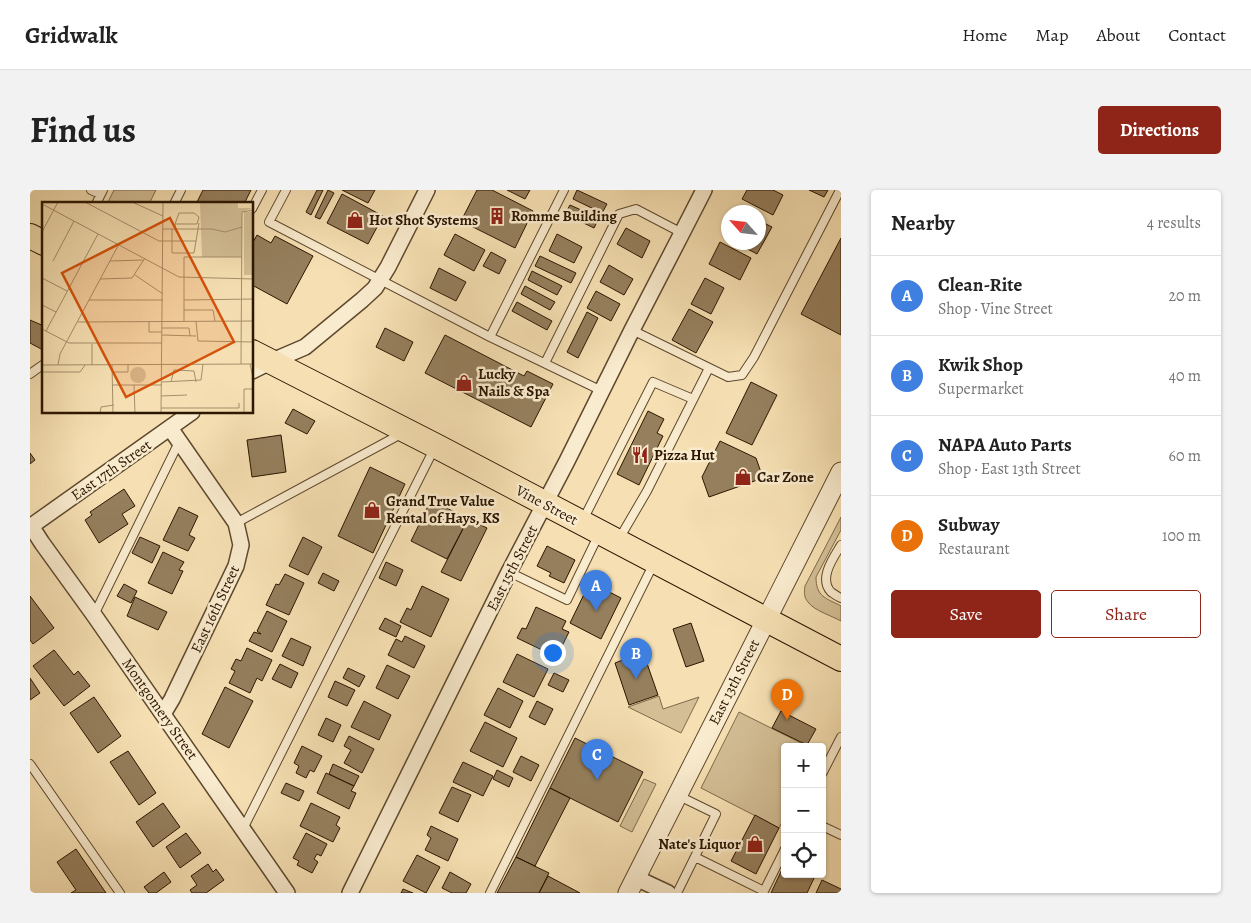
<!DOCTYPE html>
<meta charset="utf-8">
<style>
:root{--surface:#fff;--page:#f2f2f2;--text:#222;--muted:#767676;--line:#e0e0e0;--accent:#8f2418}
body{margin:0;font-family:Alegreya,serif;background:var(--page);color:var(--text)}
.controls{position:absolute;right:15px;bottom:15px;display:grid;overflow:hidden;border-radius:5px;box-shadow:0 1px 4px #0004}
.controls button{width:45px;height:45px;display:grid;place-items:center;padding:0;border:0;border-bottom:1px solid var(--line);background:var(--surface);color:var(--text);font:25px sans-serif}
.compass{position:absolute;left:691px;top:15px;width:45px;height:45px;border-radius:50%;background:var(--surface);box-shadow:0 1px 4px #0004;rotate:297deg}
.you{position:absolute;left:522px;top:462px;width:18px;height:18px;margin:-12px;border:4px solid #fff;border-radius:50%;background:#1a73e8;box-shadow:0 0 0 8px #1a73e833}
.badge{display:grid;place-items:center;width:32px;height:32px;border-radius:50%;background:var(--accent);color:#fff;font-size:16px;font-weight:700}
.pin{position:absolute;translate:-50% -41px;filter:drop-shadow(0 1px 2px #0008)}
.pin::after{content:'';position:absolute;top:26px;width:18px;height:15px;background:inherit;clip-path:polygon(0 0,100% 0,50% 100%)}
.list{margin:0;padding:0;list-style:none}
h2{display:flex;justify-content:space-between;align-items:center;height:65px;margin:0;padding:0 20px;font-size:21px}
h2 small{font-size:16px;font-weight:400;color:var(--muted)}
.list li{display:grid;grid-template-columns:32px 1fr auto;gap:15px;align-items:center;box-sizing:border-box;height:80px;padding:0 20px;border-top:1px solid var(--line)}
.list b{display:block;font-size:19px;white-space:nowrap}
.list p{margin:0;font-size:16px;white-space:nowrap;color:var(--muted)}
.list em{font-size:16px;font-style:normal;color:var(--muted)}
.actions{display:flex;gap:10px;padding:15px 20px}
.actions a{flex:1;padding:11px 0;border:1px solid var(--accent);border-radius:5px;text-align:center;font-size:18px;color:var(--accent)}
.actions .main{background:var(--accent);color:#fff}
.icon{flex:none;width:28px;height:28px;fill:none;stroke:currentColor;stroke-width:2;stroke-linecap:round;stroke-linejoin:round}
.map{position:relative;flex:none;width:811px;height:703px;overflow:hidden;border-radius:5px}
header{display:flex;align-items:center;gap:30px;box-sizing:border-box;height:70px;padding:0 25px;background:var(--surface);border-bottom:1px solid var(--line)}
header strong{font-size:24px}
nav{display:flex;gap:28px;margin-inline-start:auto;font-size:18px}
.intro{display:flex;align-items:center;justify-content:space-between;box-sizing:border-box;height:120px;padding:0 30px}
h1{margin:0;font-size:35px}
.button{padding:12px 22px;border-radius:5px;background:var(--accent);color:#fff;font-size:18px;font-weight:700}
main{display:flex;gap:30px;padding:0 30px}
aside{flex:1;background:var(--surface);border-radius:5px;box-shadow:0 1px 4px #0004}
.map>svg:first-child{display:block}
.green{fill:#d3be95;stroke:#7f6a4a}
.building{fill:#957f5d;stroke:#2b1600}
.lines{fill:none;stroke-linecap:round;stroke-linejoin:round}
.service-casing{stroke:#5e482d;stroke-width:10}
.minor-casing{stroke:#5e482d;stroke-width:18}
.tertiary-casing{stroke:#5e482d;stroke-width:21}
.primary-casing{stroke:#2b1600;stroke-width:26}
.service{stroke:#f9ebce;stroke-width:8}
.minor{stroke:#f9ebce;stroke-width:15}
.tertiary{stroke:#f9ebce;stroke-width:19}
.primary{stroke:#f6e0b3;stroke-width:24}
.labels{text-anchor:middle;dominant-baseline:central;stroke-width:5;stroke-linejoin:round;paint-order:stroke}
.poi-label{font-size:15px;font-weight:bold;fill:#2b1600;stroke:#f9ebce;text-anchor:start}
.street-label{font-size:15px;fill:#2b1600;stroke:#f9ebce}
.inset-road{fill:none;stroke:#a58f6b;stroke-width:1}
.view{fill:#d5520b;fill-opacity:0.15;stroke:#d5520b;stroke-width:2.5}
.inset-edge{fill:none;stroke:#2b1600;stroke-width:2.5}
</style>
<header>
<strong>Gridwalk</strong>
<nav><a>Home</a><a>Map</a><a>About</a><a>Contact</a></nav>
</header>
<div class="intro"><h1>Find us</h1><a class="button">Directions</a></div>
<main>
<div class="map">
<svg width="811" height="703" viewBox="0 0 811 703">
<rect width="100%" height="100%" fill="#f6e0b3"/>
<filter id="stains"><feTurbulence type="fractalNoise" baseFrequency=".004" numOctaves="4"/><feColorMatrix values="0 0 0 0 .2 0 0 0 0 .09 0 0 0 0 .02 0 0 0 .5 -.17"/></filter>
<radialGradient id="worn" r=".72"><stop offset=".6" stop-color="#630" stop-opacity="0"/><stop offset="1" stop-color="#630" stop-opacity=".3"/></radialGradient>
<path class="green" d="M84,0H126L119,14H77Z
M811,327V340L786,387C786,407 796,408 811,416V431C802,426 783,420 778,412C774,408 774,402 775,396Z
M629,506L633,519L669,507L651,543L598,517Z
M709,522L779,557H755V626L749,638L671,598Z
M614,589L626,594L602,642L590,636Z"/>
<path class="building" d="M173,0H221L214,14H166Z
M287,0H293L281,25L276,22Z
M298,0L304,3L290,29L285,27Z
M312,0H345L338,13Z
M447,0H462L503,21L485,58L431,31Z
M477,0H500L495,9Z
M547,0L577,14L572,23L543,9Z
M717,0H743L753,5L743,25L712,9Z
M779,0H798L794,7Z
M312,4L353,26L338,54L297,33Z
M540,15L569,28L564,38L535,24Z
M728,30L742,37L727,64L710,55L712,52H728Z
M596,38L620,51L612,68L587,54Z
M425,44L455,60L444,81L414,65Z
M527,44L552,57L544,73L519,61Z
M227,45L241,53L245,46L283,66L257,114L222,95V54Z
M811,48V145L771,124Z
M690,52L721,68L710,90L679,74Z
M461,62L476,70L469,84L453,76Z
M510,66L546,83L541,93L505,76Z
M579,75L603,89L594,105L570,92Z
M409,78L436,92L426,111L400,98Z
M502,81L532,96L527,105L498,90Z
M675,88L694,98L681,124L661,114Z
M495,96L525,112L520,120L491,104Z
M566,101L590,114L581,131L557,118Z
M487,112L522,131L517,140L482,121Z
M659,119L683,132L666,163L642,150Z
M557,122L568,128L548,168L537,162Z
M0,130L14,136L13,160L0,153Z
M355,138L383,152L374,171L346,157Z
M415,145L494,186L497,181L523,194L501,237L395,183Z
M721,192L747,205L722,255L696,243Z
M263,219L285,231L277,244L255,233Z
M618,221L634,229L627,243L633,246L609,295L587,284Z
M251,245L256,282L222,287L217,250Z
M690,251L726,268L733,288L679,307L672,287Z
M0,263L5,270L0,274Z
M340,277L375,294L343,363L308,346Z
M94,299L105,316L92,324L98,334L69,353L55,330L62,325L60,322Z
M401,310L438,329L417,369L381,351Z
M149,317L168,326L159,345L165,348L158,361L133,350Z
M438,329L457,338L431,391L411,382Z
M110,347L130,356L122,373L102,363Z
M273,347L292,357L278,385L259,376Z
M517,356L545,370L534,393L519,386L521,383L507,376Z
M133,362L154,372L149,380L153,381L142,404L118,393Z
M356,372L373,380L366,396L349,388Z
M293,383L309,391L304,401L288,393Z
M255,384L274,393L259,425L236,415L246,394L249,395Z
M560,392L591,408L571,449L540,433Z
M94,394L107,401L101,413L87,406Z
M392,396L419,409L401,447L370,432L377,418L381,420Z
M0,406L24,438L3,454L0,450Z
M105,407L137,422L128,440L97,426Z
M506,417L536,431L532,439L539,442L525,470L510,463L512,460L487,448L492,438L496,439Z
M237,421L257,431L242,462L219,451L224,442L231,444L227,441Z
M355,428L371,436L366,447L349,439Z
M661,433L674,471L656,477L643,439Z
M375,446L395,456L384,478L358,465L366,449L372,452Z
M261,448L281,457L273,476L252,466Z
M217,458L242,470L232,491L227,488L220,503L199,493L205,481L201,479L206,469L211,471Z
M24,460L44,485L48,481L60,496L34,516L3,476Z
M613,462L628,505L599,515L585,473Z
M487,464L518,479L504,507L473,492Z
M250,474L268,483L261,498L242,489Z
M357,475L380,486L368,509L346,498Z
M318,478L335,486L329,497L313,488Z
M524,483L539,490L533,502L518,495Z
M0,488L10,503L0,510Z
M305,491L325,500L317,516L298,507Z
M195,497L223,511L199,558L172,544Z
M468,498L493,511L480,538L454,525Z
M64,507L91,546L68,563L40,523Z
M334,511L361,525L349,550L321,537Z
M507,511L523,519L515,535L499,527Z
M751,521L786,539L777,555L742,538Z
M296,528L311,535L303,552L288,545Z
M455,532L487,548L473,577L440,561Z
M319,546L344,559L332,583L314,573L321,560L314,556Z
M545,548L613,582L588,632L520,598Z
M272,556L292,566L284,582L280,580L276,588L266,583L269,576L264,573Z
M98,561L126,603L109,615L80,572Z
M491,566L509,575L501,591L483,582Z
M433,572L463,586L453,606L423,592Z
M303,574L329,586L324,596L299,584Z
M467,580L483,588L479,597L463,589Z
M296,583L324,596L321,601L326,603L319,619L287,603Z
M256,593L274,601L269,611L251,603Z
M422,597L441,605L428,632L409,623Z
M520,598L540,608L505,676L486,667Z
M133,613L150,637L123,657L106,632Z
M281,613L310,627L306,635L310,638L303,652L270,636Z
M725,625L749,638L726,684L701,671Z
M401,636L428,649L418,671L395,660L401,648L397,645Z
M156,643L171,663L150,678L136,657Z
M276,643L297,654L291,666L287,664L284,669L288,672L282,683L267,675L269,671L263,668Z
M46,659L76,703H41L46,700L27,672Z
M387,665L410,677L396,703L373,691Z
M486,667L519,683L509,703H467Z
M755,673V684H786L777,703H741Z
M178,674L183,682L186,679L194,690L176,703H162L160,700L167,695L161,686Z
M134,682L141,692L126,703H119L114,697Z
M420,682L441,694L436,703H422L412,698Z
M518,686L550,703H509Z
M792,690L811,699V703H786Z
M373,699L383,703H371Z"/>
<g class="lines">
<g class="service-casing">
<path id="service" d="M61,0L70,4
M256,0L239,32L460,147L572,201
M66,14L73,0
M144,14L151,0
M222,19L232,0
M602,140L698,187L712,185L724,167L810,0
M460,147L534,0
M515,173L589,24L606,19L652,43
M0,184L14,174
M553,330L623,192L663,209
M206,333L371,244
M589,349L617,301L679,178
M811,355C804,367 788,388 801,402C804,404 808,407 811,408
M479,382L537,410L568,346
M64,425L149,252
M0,574L90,703
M792,584L811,547
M792,636L811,645
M213,639L404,259
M665,667L734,701
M460,703L624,373
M647,703L686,624L647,605
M733,703L755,659"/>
</g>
<g class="minor-casing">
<path id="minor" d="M222,181L240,172L275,157L332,110L345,98L358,77L397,0
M1,336L12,353L64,425L257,703
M0,337L162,222
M133,524L142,509L206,376L211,355L206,333L140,238
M606,688L638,703
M320,703L479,382L537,271L602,140L652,43L674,0"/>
</g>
<g class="tertiary-casing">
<path id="tertiary" d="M598,703L811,282"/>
</g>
<g class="primary-casing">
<path id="primary" d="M0,46L14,53
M222,162L406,256L811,469"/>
</g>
<use href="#service" class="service"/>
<use href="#minor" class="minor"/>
<use href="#tertiary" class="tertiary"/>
<use href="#primary" class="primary"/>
</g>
<defs>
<g id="building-bare" transform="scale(1.35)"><path d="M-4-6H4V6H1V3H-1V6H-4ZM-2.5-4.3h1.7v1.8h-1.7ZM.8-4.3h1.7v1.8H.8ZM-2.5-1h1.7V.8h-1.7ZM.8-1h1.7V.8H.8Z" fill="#8f2418" stroke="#f9ebce" stroke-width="2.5" paint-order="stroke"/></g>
<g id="shop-bare" transform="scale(1.35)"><path d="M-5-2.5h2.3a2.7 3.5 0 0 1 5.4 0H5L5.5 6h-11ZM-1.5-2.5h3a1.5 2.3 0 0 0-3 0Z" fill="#8f2418" stroke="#f9ebce" stroke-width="2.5" paint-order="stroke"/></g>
<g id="restaurant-bare" transform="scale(1.35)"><path d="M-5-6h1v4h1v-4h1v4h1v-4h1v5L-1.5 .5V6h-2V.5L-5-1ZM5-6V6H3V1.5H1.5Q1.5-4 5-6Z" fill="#8f2418" stroke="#f9ebce" stroke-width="2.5" paint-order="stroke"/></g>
</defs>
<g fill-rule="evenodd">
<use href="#building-bare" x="467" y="26"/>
<use href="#shop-bare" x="325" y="30"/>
<use href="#shop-bare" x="434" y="193"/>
<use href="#restaurant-bare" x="610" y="265"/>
<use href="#shop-bare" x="713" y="287"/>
<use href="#shop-bare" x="342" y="320"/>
<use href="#shop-bare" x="725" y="654"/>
</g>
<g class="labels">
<g class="poi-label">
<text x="481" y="26">Romme Building</text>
<text x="339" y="30">Hot Shot Systems</text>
<text x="448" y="184">Lucky<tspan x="448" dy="17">Nails &amp; Spa</tspan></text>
<text x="624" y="265">Pizza Hut</text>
<text x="727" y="287">Car Zone</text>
<text x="356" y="311">Grand True Value<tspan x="356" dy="17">Rental of Hays, KS</tspan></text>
<text x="711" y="654" text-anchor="end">Nate's Liquor</text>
</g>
<g class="street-label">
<text transform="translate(81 280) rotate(-35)">East 17th Street</text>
<text transform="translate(517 315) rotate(28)">Vine Street</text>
<text transform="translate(482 378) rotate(-63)">East 15th Street</text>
<text transform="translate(185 419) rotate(-65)">East 16th Street</text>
<text transform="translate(704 492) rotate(-63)">East 13th Street</text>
<text transform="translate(130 519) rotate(55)">Montgomery Street</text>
</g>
</g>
<g transform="translate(12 12)">
<rect width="211" height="211" fill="#f6e0b3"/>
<path d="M196,0V6H211L200,10V55H160L158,1ZM202,10H211V73H202ZM88 173a8 8 0 1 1 16 0a8 8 0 1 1-16 0Z" fill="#d3be95"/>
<path class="inset-road" d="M43,0L117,39H154M90,0L121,14M0,2L137,75L212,77M133,22L137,11H152L157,15L155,22H133V27M121,27H170L183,30L200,25M130,27V51H152L157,21M0,30L16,0M11,59L32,19M68,59L101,58M93,73L121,92M0,76L25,89M58,77L90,76L103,56M47,98H121M142,98L212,97M0,103L14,110M142,108H171L173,119M107,119V130H120M142,119V55H200M154,119L156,139L212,140M36,120L212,119M120,126H147L148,134M0,127L27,141H120M4,129L56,32M120,133L154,134M199,162L200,10L212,8M208,162L212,180M0,163L212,162M16,163L18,152L77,42M50,163V142M70,163L71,211M0,170H38L43,163M70,170H86V162M120,180L159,178L161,162M129,180L132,168L152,169L154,180M71,183H120M92,183L93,211M119,194L145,193M119,206H197V201M58,211L59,205L72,203M119,211L121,0M202,211V187H212"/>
<path class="view" d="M128,16L192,140L84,195L20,71Z"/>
<rect width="211" height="211" class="inset-edge"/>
</g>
<rect width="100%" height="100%" filter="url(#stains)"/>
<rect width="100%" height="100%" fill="url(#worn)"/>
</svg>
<div class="controls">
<button>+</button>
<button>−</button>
<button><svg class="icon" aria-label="locate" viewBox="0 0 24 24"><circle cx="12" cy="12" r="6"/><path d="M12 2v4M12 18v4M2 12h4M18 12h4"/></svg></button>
</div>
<svg class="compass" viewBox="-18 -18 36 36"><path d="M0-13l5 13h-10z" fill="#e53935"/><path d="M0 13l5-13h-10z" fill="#767676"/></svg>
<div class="you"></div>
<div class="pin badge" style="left:566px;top:421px;background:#3f7fe0">A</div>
<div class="pin badge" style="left:606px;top:489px;background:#3f7fe0">B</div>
<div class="pin badge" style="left:567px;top:590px;background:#3f7fe0">C</div>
<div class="pin badge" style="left:757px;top:530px;background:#e8710a">D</div>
</div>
<aside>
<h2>Nearby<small>4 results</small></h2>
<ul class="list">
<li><span class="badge" style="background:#3f7fe0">A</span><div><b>Clean-Rite</b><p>Shop · Vine Street</p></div><em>20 m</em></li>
<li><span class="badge" style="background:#3f7fe0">B</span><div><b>Kwik Shop</b><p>Supermarket</p></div><em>40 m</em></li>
<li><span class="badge" style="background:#3f7fe0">C</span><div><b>NAPA Auto Parts</b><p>Shop · East 13th Street</p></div><em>60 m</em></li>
<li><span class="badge" style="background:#e8710a">D</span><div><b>Subway</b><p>Restaurant</p></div><em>100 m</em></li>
</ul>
<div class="actions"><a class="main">Save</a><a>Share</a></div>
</aside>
</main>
